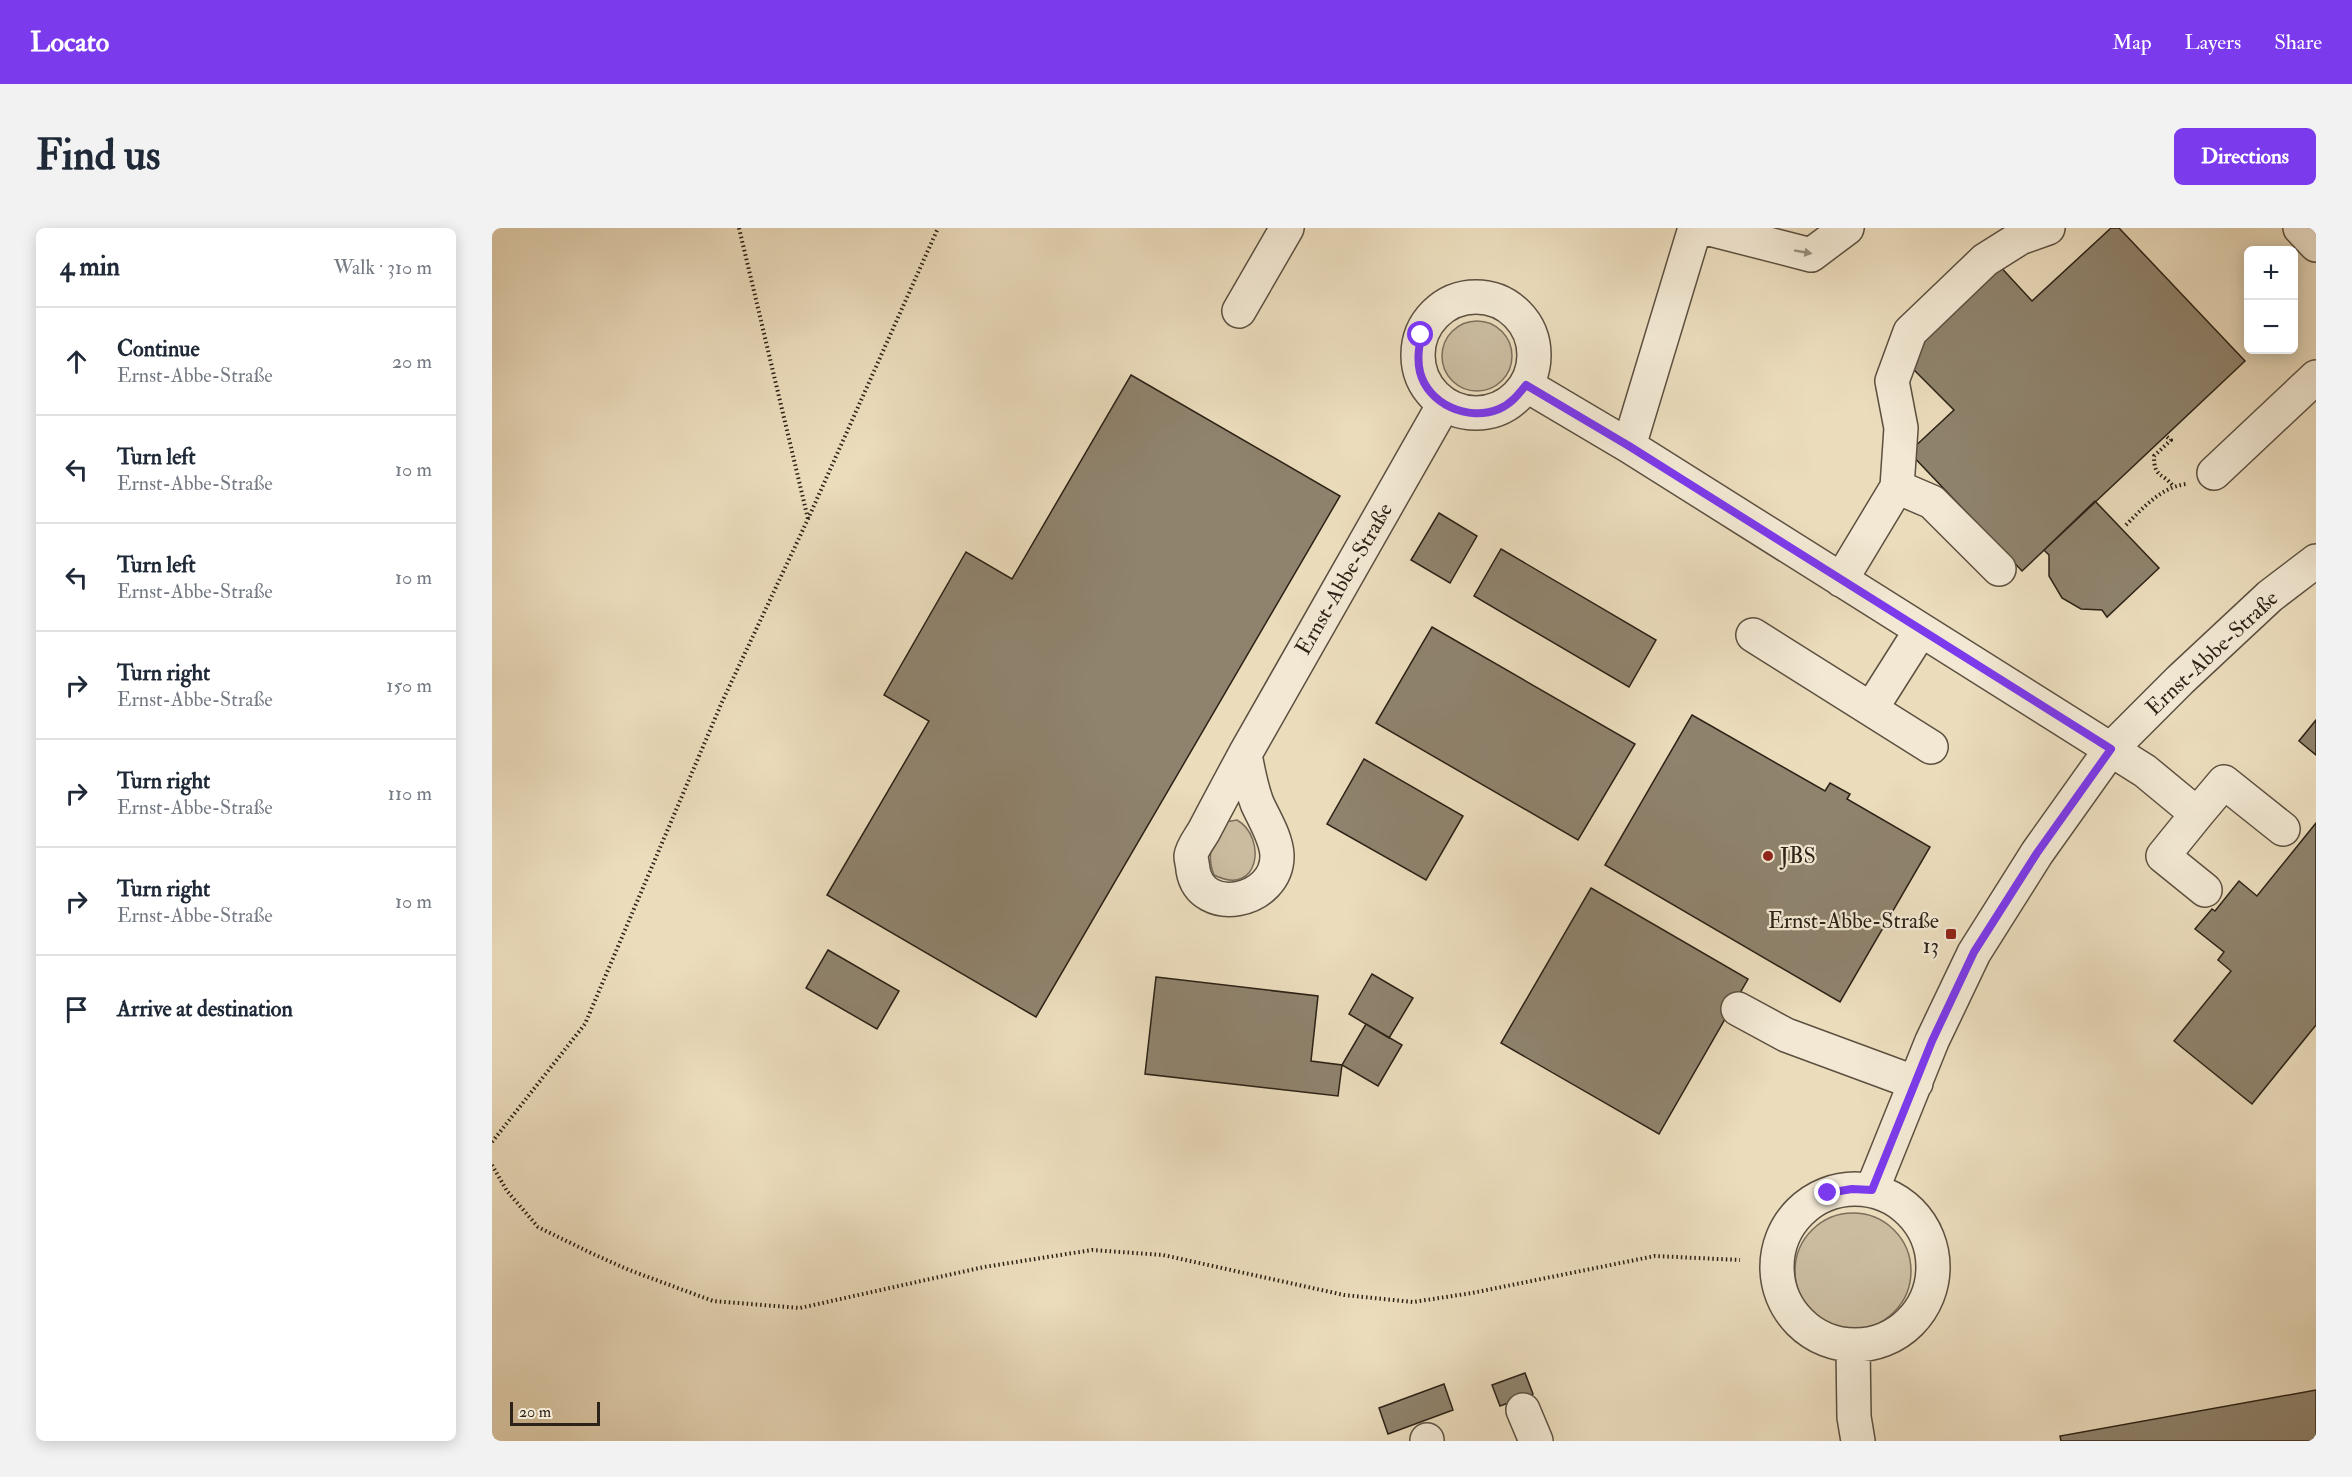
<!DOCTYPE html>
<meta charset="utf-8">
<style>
:root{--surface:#fff;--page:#f2f2f3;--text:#1f2937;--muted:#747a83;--line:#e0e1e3;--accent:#7c3aed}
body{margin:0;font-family:"IM FELL Double Pica",serif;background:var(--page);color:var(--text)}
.controls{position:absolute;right:18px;top:18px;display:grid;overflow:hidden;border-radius:9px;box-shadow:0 3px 15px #0003}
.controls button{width:54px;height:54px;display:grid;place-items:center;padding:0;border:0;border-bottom:2px solid var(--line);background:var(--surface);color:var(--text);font:30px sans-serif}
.scale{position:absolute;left:18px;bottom:15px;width:90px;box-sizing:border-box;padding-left:6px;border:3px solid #2c2217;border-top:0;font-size:16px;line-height:21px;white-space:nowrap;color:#2c2217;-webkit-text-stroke:4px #f2e8d3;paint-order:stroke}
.stop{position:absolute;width:18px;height:18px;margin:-14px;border:4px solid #7c3aed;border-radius:50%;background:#fff}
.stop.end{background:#7c3aed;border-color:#fff;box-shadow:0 2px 6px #0008}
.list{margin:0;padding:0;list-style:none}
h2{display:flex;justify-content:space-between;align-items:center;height:78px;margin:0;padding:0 24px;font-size:26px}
h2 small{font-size:20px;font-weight:400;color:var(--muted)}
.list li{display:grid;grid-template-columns:39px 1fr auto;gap:18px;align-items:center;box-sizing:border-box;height:108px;padding:0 24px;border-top:2px solid var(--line)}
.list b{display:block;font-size:22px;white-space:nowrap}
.list p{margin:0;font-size:20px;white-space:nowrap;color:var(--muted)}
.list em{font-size:20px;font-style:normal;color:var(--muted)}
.icon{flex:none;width:33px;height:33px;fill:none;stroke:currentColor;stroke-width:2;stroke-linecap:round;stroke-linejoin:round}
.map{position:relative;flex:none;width:1824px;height:1213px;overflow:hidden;border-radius:9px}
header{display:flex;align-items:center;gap:36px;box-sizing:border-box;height:84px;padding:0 30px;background:var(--accent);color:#fff}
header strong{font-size:28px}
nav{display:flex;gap:33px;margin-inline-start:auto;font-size:21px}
.intro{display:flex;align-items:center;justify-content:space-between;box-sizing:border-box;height:144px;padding:0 36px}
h1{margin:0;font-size:42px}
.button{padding:15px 27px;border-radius:9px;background:var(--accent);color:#fff;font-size:21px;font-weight:700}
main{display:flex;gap:36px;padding:0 36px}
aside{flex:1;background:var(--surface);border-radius:9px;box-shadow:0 3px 15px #0003}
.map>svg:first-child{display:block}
.green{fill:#cbbca0;stroke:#7c6f5c;stroke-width:1.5}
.building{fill:#8f836d;stroke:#2c2217;stroke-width:1.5}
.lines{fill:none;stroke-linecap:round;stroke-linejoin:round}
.minor-casing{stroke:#5c5040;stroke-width:36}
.path{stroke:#2c2217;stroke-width:4;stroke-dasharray:1.5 3;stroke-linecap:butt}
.minor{stroke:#f2e8d3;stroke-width:33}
.oneway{fill:#998f7e}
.route{stroke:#7c3aed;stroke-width:8}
.poi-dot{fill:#8f2418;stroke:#f2e8d3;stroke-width:2}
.labels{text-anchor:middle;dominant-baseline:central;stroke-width:4.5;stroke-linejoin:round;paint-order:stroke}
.street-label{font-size:22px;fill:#2c2217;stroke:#f2e8d3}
.poi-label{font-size:22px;fill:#2c2217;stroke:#f2e8d3;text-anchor:start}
</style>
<header>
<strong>Locato</strong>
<nav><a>Map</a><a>Layers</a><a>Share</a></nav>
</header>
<div class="intro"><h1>Find us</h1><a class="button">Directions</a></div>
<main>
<aside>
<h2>4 min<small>Walk · 310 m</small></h2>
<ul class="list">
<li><svg class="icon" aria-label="ahead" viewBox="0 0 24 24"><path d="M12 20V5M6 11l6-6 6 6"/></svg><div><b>Continue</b><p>Ernst-Abbe-Straße</p></div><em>20 m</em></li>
<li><svg class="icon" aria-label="left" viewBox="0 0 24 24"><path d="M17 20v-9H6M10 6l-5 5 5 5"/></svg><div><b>Turn left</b><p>Ernst-Abbe-Straße</p></div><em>10 m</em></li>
<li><svg class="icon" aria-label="left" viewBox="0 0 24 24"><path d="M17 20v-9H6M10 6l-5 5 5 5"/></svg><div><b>Turn left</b><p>Ernst-Abbe-Straße</p></div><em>10 m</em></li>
<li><svg class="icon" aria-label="right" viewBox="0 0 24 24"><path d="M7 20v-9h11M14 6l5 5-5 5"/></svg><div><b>Turn right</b><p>Ernst-Abbe-Straße</p></div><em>150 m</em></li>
<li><svg class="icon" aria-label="right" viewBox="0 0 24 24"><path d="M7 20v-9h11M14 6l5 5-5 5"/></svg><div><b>Turn right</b><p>Ernst-Abbe-Straße</p></div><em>110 m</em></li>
<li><svg class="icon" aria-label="right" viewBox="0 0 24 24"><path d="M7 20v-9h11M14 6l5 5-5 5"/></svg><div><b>Turn right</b><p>Ernst-Abbe-Straße</p></div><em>10 m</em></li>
<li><svg class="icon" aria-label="arrive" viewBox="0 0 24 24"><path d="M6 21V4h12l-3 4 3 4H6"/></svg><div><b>Arrive at destination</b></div></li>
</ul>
</aside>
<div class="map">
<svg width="1824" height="1213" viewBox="0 0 1824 1213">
<rect width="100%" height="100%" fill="#ebdcbc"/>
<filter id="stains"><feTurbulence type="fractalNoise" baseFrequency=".00333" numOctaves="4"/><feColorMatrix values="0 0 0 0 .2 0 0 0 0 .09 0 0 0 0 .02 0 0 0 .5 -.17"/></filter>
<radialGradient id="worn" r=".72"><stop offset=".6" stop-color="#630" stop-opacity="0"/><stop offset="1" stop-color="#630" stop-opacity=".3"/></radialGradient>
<path class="green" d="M950 128a35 35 0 1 1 70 0a35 35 0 1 1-70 0Z
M745,592C775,609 768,670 722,647C713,623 722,614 733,594Z
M1303 1043a58 58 0 1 1 116 0a58 58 0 1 1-116 0Z"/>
<path class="building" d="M1619,0H1627L1753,133L1530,343L1417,224L1462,182L1416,136L1442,95L1505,35L1540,73Z
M639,147L848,268L544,789L335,667L437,493L392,467L474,324L520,351Z
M1603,273L1667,340L1615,389L1610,382L1589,381L1570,370L1557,348V327L1552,322Z
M947,285L985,308L958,355L919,332Z
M1009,321L1164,412L1137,459L982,368Z
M940,399L1143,516L1086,612L884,495Z
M1200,487L1333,563L1338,555L1358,566L1355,571L1438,619L1348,774L1113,637Z
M1824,492V527L1807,513Z
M872,531L971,588L934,652L835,596Z
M1824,595V797L1760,876L1682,813L1739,743L1726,732L1732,724L1703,701L1720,681L1723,683L1747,653L1765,668Z
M1099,660L1256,751L1167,906L1009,815Z
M336,722L407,763L385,801L314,760Z
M880,746L921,770L897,810L857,786Z
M664,749L826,768L819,833L850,837L846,868L653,846Z
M874,796L910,817L886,858L850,837Z
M1033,1145L1041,1166L1008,1178L1000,1157Z
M952,1156L961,1182L896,1206L887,1180Z
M1824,1162V1213H1569L1568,1208Z"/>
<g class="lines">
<g class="minor-casing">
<path id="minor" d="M1214,0L1319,27L1355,0
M1808,0L1824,17
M926 127a58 58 0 1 1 116 0a58 58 0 1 1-116 0Z
M747,83L795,0
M1034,157L1137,218L1653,543L1705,586L1671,628L1713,662
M1137,218L1203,0
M1722,245L1824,149
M1405,259L1440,274L1507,341
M1349,352L1405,259L1409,200L1400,153L1418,104L1493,32L1528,10L1556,0
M1261,407L1439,519
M1379,481L1429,402
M753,526L952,176
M753,526C756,543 759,559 765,575C772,591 784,609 785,627C786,675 709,690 701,642C701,638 699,632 699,628C700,620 708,610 712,603C725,578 739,552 753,526Z
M1705,586L1732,554L1791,601
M1246,781L1294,807L1424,855
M1285 1039a78 78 0 1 1 156 0a78 78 0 1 1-156 0Z
M1380,962L1440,813L1482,725L1545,625L1619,521L1688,452L1778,368L1824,333
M1361,1118L1362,1189L1366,1213
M1031,1182L1044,1213
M935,1212V1213"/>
</g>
<path class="path" d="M247,0L316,291
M1675,209L1679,212L1662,228C1662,250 1670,244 1681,258
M1634,297C1652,279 1668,260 1694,256
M0,914L93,796L230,474L316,291L446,0
M0,937L15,963L46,999L99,1025L137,1042L221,1073L308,1080L492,1039L600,1022L671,1027L852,1067L921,1074L980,1065L1163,1028L1248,1032"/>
<use href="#minor" class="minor"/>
</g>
<defs><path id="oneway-solid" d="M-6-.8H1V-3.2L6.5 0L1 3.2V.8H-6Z" transform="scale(1.5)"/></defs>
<use class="oneway" href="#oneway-solid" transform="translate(1311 24) rotate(10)"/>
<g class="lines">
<path class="route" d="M929,107C927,120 925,131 928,144C936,176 976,194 1007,181C1019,176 1026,167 1034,157L1137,218L1619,521L1545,625L1482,724L1440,813L1380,962L1360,961L1336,965"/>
</g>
<g class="poi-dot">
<circle cx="1276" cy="628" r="6"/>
<rect x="1453" y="700" width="12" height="12" rx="3"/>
</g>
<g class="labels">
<g class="street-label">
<text transform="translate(852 351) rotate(-60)">Ernst-Abbe-Straße</text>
<text transform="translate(1720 425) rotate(-43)">Ernst-Abbe-Straße</text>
</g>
<g class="poi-label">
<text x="1288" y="628">JBS</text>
<text x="1447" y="693" text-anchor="end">Ernst-Abbe-Straße<tspan x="1447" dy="25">13</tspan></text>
</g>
</g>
<rect width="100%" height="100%" filter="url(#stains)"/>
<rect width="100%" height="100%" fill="url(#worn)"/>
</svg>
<div class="controls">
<button>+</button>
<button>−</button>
</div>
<div class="scale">20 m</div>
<div class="stop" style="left:929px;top:107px"></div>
<div class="stop end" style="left:1336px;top:965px"></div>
</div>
</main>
